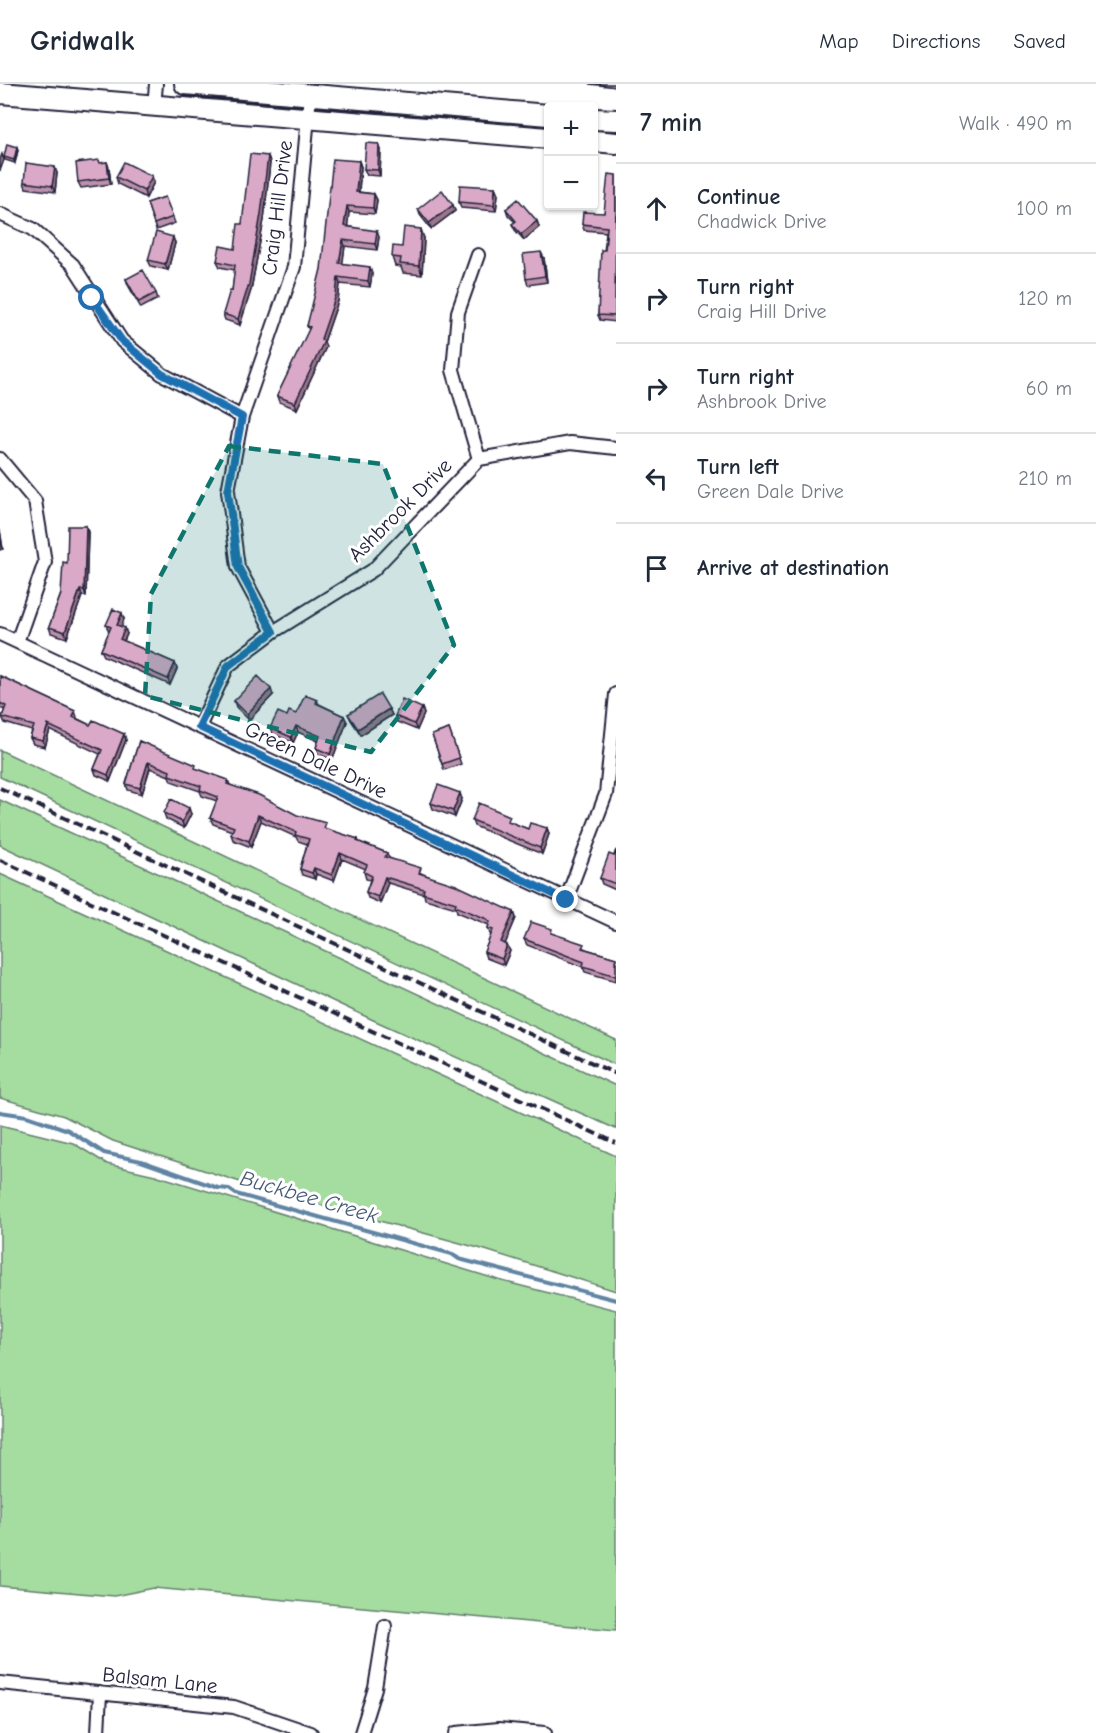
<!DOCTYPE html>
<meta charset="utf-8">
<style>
:root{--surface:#fff;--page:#f6f6f7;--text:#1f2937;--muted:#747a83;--line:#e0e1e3}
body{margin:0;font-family:"Comic Neue",sans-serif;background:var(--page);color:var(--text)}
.controls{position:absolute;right:18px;top:18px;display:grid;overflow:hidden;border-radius:6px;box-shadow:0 2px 4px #0004}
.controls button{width:54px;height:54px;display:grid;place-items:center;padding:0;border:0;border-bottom:2px solid var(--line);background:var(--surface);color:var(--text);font:30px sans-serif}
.stop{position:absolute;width:18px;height:18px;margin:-14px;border:4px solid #1f6fb2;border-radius:50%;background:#fff}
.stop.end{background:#1f6fb2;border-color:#fff;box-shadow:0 2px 6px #0008}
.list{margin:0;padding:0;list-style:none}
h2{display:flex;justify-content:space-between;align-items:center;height:78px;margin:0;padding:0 24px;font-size:26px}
h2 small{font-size:20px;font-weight:400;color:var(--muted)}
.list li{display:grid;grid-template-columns:39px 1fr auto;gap:18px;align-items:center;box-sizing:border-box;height:90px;padding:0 24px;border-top:2px solid var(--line)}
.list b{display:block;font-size:22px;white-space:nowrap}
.list p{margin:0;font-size:20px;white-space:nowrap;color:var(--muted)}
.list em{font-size:20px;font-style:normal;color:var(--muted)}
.icon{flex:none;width:33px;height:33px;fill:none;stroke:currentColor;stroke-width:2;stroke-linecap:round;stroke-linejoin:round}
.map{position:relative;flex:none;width:616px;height:1649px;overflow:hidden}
header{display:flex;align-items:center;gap:36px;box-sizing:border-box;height:84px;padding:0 30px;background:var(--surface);border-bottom:2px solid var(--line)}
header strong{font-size:28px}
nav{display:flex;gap:33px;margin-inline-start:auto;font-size:21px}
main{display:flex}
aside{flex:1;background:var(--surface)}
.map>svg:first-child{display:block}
.green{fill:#a5dca0;stroke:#647f6e;stroke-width:1.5}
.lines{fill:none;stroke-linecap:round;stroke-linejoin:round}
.stream{stroke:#6084a3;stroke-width:4}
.street-casing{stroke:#22223b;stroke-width:16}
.primary-casing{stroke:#22223b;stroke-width:24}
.street{stroke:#fff;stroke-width:12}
.primary{stroke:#fff;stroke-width:20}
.rail{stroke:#22223b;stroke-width:4;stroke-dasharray:9 4.5;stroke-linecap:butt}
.wall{fill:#bb91ab;stroke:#22223b;stroke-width:1.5}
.shaded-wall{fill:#99768b;stroke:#22223b;stroke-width:1.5}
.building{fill:#daa9c7;stroke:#22223b;stroke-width:1.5}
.route{stroke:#1f6fb2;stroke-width:8}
.marked{fill:#0f766e;fill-opacity:0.2;stroke:#0f766e;stroke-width:4.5;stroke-dasharray:12 8;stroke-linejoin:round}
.labels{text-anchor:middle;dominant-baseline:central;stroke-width:6;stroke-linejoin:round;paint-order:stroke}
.street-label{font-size:21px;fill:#22223b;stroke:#fff}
.water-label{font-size:22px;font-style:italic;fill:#465b78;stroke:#fff}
</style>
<header>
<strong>Gridwalk</strong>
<nav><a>Map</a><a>Directions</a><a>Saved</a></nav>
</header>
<main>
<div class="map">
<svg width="616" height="1649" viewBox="0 0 616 1649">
<rect width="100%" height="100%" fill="#fff"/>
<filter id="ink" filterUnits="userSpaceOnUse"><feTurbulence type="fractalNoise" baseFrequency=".0167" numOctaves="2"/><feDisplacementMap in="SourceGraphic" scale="12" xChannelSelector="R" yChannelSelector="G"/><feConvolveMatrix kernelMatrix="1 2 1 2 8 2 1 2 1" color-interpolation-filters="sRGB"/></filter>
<g filter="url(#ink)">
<path class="green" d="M0,666L616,956V981L0,693Z
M0,716L616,1002V1045L371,935L0,761Z
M0,790L616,1072V1207L482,1165L259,1104L113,1057L64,1032L0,1014Z
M0,1041L73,1059L107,1080L155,1091L502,1197L616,1226V1546L154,1504L114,1512L0,1502Z"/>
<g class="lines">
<path class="stream" d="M0,1028L27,1032L68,1046L104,1069L141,1077L218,1104L229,1105L236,1110L452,1170L459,1175L616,1216"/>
<g class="street-casing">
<path id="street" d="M154,23L156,0
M0,130L33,145L73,181L122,257L162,290L242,333
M478,171L458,228L453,286L479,375
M0,375L35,417L45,478L17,558
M273,548L238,483L228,407L242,333L294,183L310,11
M0,550L616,838
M199,643L228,582L273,548L373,486L479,375L570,359L616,364
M566,816L606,710L616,610
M0,1599L234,1623L311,1649
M98,1649L100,1609
M361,1649L375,1604L385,1542
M456,1649L499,1645L545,1649"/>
</g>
<g class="primary-casing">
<path id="primary" d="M185,0L548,31
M0,9L548,54
M594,35L616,36
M594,57L616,59"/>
</g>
<use href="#street" class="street"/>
<use href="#primary" class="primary"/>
<path class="rail" d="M0,704L616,990
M0,776L616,1059"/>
</g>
<path class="wall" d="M589,0H616V3Z
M379,60L381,66L380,92L367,91L364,85Z
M17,63L18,66L15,79L5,76L4,73Z
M268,72L270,78L264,136L251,206L240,241L225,236L223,230L232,207L235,186L220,183L217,177L235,165L242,140Z
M359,77L361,83L359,108L374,110L377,116L375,130L349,128L347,142L379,153L377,166L345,162L342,180L372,190L370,203L340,200L338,217L324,258L326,263L297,325L279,318L277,312L309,246L307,242Z
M107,78L109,84L111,100L81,104L78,98L100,79Z
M57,89L55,108L26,104L24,98Z
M616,91V238L600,236L598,231L606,148L584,146L582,140L604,129Z
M116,93L154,98L146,114L118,100Z
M495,103L498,110L496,127L461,124L459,118Z
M165,113L175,139L156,146L147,119Z
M453,121L455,127L431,145L420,131L418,125Z
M506,125L537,137L539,143L524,156L515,146L512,140L515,138L508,131Z
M424,154L422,191L403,189L401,183L395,182L392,173L402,163Z
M175,159L168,186L151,182L148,176Z
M544,174L547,198L528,201L526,195Z
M126,195L156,209L158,215L141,224L128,201Z
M86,442L88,448L86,512H82L67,554L51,549L49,543L61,510L67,479Z
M0,446L3,465L0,466Z
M124,535L121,543L127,550L124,557L175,579L177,585L170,601L104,572L101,566L109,548L106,541Z
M0,592L75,627L77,633L76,634L90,641L124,650L126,656L110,697L96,691L94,685L100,670L50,646L45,663L33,660L30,654L32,647L5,639L2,633L5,626L0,624Z
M273,611L249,636L236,623L234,617Z
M317,616L319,620L344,632L347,638L332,676L318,670L316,664L318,657L298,648L293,659L273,650L270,644L287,632L296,630Z
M422,624L424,630L417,646L397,638L395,632Z
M389,625L392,631L361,651L351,636L348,630Z
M449,645L461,680L444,686L432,651Z
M139,657L197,685L228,696L230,701L328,746L358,755L359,758L387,769L389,774L423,790L514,828L516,834L505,860L510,867L504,881L486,874L484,868L491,851L490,850L488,844L489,841L457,828L456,824L425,815L424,810L388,799L380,819L368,814L366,808L370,796L366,795L364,788L366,785L342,775L334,797L316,790L315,795L302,791L300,785L307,760L298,757L296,753L261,737L251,763L233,756L231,750L232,747L213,740L210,734L217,717L202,712L200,707L171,697L169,692L150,684L142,710L128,706L126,700Z
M462,715L455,733L433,725L431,719Z
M164,729L191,730L184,744L166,735Z
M472,736L512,738V739L528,745L547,744L549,750L542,770L474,742Z
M616,766V806L602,800L600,794L614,772Z
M554,850L586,865L616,874V897L585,888L583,883L527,861L524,855Z"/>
<path class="shaded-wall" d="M379,60L381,66L380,92L378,86Z
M17,63L18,66L15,79L14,76Z
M2,70L4,76L0,87V75Z
M268,72L270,78L264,136L251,206L240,241L238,235Z
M359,77L361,83L358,114L356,108Z
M107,78L109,84L111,100L109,94Z
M55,83L57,89L55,108L52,102Z
M152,92L154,98L146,114L144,107Z
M495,103L498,110L496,127L494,121Z
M374,110L377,116L375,130L373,124Z
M453,121L455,127L431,145L429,139Z
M347,122L349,128L347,148L344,142Z
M537,137L539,143L524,156L521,150Z
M421,145L424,154L422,191L419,182Z
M377,147L379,153L377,166L375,160Z
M173,153L175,159L168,186L165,180Z
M343,156L345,162L342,185L339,179Z
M541,168L544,174L547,198L545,192Z
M370,183L372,190L370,203L368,197Z
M338,193L340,200L338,217L324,258L326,263L297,325L295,319L321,255Z
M86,442L88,448L86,512L84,506Z
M0,446L3,465L1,459Z
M80,506L82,512L67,554L65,548Z
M122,529L124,535L120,547L117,541Z
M125,544L127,550L122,561L120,555Z
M175,579L177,585L170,601L168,595Z
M271,605L273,611L249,636L247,630Z
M422,624L424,630L417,646L414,640Z
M389,625L392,631L361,651L358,645Z
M344,632L347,638L332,676L330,670Z
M48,641L50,646L45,663L43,657Z
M296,642L298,648L293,659L291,653Z
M124,650L126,656L110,697L108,691Z
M148,678L150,684L142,710L140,704Z
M460,709L462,715L455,733L453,727Z
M189,724L191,730L184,744L182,738Z
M258,731L261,737L251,763L249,757Z
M547,744L549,750L542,770L540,764Z
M340,769L342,775L334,797L332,791Z
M314,784L316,790L315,795L312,789Z
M385,793L388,799L380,819L378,813Z
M514,828L516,834L503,865L501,858Z
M507,861L510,867L504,881L502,875Z"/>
<path class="building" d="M366,59L379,60L378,86L364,85Z
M7,60L17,63L14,76L4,73Z
M250,70L268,72L261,130L249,200L238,235L223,230L230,206L232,207L235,181L217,177L220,162L235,165L238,140H242Z
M333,75L359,77L356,108L374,110L373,124L347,122L344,142L377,147L375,160L343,156L339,179L370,183L368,197L338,193L336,211L321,255L324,257L295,319L277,312L310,243L307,242L321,185Z
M99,76L100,79L107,78L109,94L78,98L76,79Z
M124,78L152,92L144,107L116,93Z
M26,79L55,83L52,102L24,98Z
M608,90L616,91L615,232L598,231L601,166H605L607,143L582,140L583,128L604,129Z
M460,101L495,103L494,121L459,118Z
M442,106L453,121L429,139L418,125Z
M165,113L173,133L154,140L147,119Z
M518,115L537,137L521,150L512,140L516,137L506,125Z
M404,143L421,145L419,182L400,180L401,174L392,173L393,162L402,163Z
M156,148L173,153L165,180L148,176Z
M541,168L545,192L526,195L523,170Z
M143,186L156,209L139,218L126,195Z
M68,442H86L84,506H80L65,548L49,543L61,510L63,478L67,479Z
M113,525L122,529L117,541L125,544L120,555L175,579L168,595L101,566L111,543L106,541Z
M0,592L75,627L73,633L90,641L93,636L124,650L108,691L94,685L102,666L48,641L43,657L30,654L34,642L2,633L6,622L0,619Z
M258,592L271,605L247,630L234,617Z
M380,610L389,625L358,645L348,630Z
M305,611L317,616L316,619L344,632L330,670L316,664L320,652L296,642L291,653L270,644L278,628L287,632L289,627L296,630Z
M402,615L422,624L414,640L395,632Z
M449,645L459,674L442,680L432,651Z
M139,657L196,681L195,684L228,696L227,700L259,711L297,731L326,739L324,744L358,755L357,757L387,769L385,773L421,784L419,789L456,801L514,828L501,858L507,861L502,875L484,868L493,846L488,844L490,838L487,835L455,822L456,819L423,809L424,805L385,793L378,813L366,808L372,792L364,788L367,781L340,769L332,791L314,784L312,789L300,785L309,755L295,751L296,748L258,731L249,757L231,750L234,743L210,734L218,713L200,706L201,702L169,691L170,687L148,678L140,704L126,700Z
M438,701L460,709L453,727L431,719Z
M171,715L189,724L182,738L164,729Z
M479,719L510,732L508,737L528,745L530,739L547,744L540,764L472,736Z
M616,766V800L600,794L609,770L614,772Z
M531,838L552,845L551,849L584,860L582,864L616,874L615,879H616V892L583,882L584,878L524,855Z"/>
</g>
<g class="lines" filter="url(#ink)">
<path class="route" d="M92,214L122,257L162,290L242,333L228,407L238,483L273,548L228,582L199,643L566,816"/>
</g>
<path class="marked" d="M229,362L383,380L454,561L371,668L145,612L151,510Z"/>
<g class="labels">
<g class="street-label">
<text transform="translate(277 124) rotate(-83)">Craig Hill Drive</text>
<text transform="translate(400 426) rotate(-45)">Ashbrook Drive</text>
<text transform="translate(316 676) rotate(25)">Green Dale Drive</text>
<text transform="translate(160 1596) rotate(6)">Balsam Lane</text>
</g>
<g class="water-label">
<text transform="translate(309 1113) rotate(16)">Buckbee Creek</text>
</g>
</g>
</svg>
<div class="controls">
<button>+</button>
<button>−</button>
</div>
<div class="stop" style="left:92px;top:214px"></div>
<div class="stop end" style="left:566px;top:816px"></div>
</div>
<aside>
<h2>7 min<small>Walk · 490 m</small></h2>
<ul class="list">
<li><svg class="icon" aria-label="ahead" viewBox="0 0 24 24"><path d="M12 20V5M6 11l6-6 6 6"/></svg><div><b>Continue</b><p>Chadwick Drive</p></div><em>100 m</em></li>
<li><svg class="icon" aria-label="right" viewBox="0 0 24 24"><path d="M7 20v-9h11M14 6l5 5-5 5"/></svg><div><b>Turn right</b><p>Craig Hill Drive</p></div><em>120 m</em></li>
<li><svg class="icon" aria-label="right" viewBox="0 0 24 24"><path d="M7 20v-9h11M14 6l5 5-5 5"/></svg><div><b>Turn right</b><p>Ashbrook Drive</p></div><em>60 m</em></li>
<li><svg class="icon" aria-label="left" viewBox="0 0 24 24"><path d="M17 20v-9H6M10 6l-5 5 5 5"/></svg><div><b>Turn left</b><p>Green Dale Drive</p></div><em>210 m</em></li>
<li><svg class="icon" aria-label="arrive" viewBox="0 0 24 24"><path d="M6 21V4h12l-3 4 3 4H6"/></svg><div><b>Arrive at destination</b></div></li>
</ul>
</aside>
</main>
